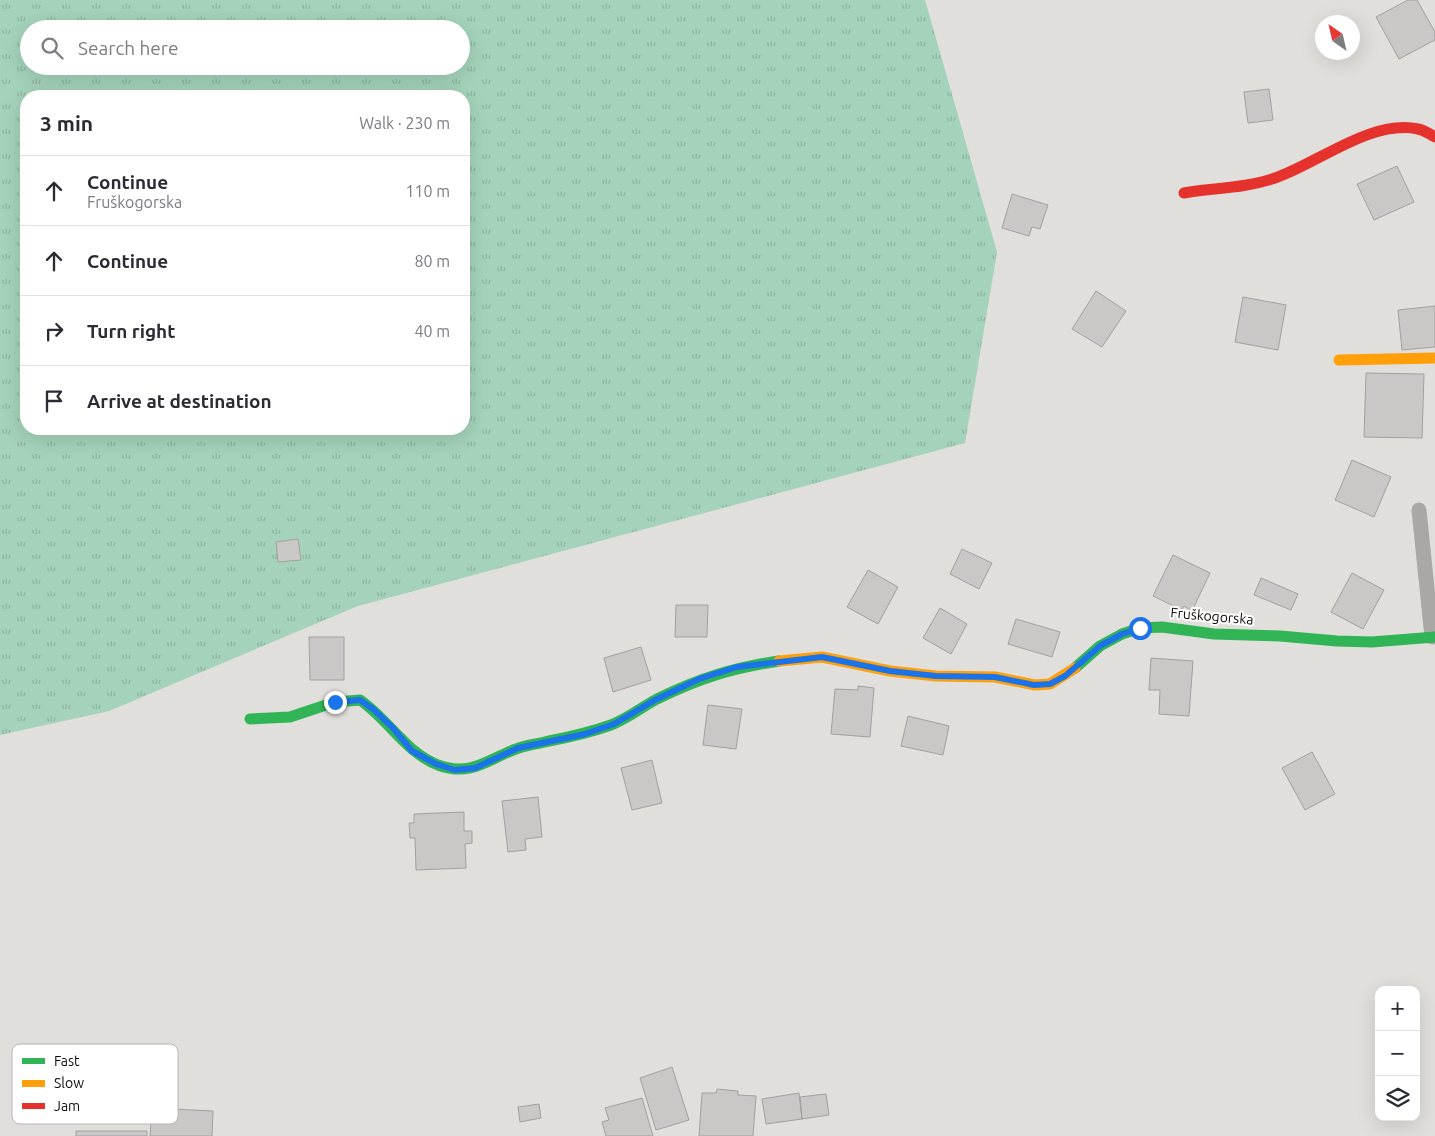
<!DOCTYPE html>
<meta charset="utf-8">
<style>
:root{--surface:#fff;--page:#f2f2f3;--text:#2b2b33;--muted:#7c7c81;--line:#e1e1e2}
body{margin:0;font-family:Ubuntu,sans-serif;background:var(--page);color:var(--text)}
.controls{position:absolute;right:15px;bottom:15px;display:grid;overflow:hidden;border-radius:10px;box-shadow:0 5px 20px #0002}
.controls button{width:45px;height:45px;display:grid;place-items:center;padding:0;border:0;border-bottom:1px solid var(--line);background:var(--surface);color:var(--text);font:25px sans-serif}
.compass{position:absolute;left:1315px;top:15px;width:45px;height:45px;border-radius:50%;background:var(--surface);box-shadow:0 5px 20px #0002;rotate:326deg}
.stop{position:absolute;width:15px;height:15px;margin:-11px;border:4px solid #1a73e8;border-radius:50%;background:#fff}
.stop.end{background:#1a73e8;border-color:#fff;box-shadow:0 1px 5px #0008}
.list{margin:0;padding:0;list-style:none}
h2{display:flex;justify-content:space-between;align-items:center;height:65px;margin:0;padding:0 20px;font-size:21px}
h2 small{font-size:16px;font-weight:400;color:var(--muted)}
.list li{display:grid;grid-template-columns:32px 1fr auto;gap:15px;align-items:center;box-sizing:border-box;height:70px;padding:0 20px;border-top:1px solid var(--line)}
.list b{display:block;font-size:19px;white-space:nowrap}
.list p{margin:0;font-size:16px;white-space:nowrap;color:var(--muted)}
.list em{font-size:16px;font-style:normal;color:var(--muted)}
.icon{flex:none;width:28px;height:28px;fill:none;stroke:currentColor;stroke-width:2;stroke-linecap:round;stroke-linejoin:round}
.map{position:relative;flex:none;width:1435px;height:1136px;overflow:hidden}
.search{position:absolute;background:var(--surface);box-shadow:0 5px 20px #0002;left:20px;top:20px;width:450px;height:55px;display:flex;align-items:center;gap:12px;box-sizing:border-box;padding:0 18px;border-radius:28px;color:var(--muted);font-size:19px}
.panel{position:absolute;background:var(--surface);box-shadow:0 5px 20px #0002;left:20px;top:90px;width:450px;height:345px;border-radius:20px}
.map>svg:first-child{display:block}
.grass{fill:url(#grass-tufts);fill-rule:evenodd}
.building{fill:#cac8c6;stroke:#a2a09e}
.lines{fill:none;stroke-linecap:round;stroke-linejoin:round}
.lane{stroke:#a9a8a5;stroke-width:15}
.fast{stroke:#30b455;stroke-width:11}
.slow{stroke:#ff9f0a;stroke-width:11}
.jam{stroke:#e5322d;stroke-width:11}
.route{stroke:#1a73e8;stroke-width:6}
.labels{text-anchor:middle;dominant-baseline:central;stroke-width:4;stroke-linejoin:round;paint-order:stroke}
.street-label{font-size:14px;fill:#0d0c0a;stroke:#fff}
.key{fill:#fff;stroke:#b6b6b6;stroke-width:1}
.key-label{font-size:14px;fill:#0d0c0a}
</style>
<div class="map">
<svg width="1435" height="1136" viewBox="0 0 1435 1136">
<defs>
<pattern id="grass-tufts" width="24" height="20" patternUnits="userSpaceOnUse" patternTransform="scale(1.25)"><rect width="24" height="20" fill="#a4d2ba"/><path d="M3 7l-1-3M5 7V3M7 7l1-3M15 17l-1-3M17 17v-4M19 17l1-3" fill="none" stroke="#8cb39f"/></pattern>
</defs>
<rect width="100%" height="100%" fill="#e0dfdb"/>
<path class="grass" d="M0,0H925L997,252L965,443L358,606L109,711L0,735ZM29,29H461V66H29ZM26,96H464V429H26Z"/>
<path class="building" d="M1408,0H1417L1435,32V40L1399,59L1376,17Z
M1269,89L1273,120L1248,123L1244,92Z
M1397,166L1414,202L1374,220L1357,184Z
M1012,194L1048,205L1040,229L1032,227L1029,236L1002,228Z
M1096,291L1126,311L1102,347L1072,329Z
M1243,297L1286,305L1278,350L1235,342Z
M1435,306V347L1402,350L1398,310Z
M1366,373L1424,374L1422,438L1364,437Z
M1352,460L1391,477L1374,517L1335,500Z
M298,539L301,560L278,562L276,542Z
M962,549L992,563L979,589L950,574Z
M1173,555L1210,573L1192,611L1184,606L1182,610L1153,596Z
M868,570L898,587L878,624L847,607Z
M1352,573L1384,590L1363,629L1331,612Z
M1261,578L1298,594L1291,610L1254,595Z
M676,605H708L707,637H675Z
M940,608L967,624L951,654L923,638Z
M1016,619L1060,632L1052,657L1008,644Z
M309,637H344V680H310Z
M641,647L651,680L613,692L604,658Z
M1151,658L1193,661L1189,716L1159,714L1160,690H1149Z
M858,686L874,688L870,737L831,734L835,689L858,690Z
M708,705L742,709L736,749L703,745Z
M908,716L949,726L943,755L901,746Z
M1312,752L1335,794L1305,810L1282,768Z
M652,760L662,803L632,810L621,768Z
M538,797L542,837L525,839L526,850L508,852L502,801Z
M464,812V831H472V843L465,844L466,868L416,870L415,838H410L409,823H414V814Z
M672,1067L689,1120L656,1130L640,1078Z
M717,1089L738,1091V1095L756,1096L753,1136H699L702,1093H716Z
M799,1093L802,1119L766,1124L762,1099Z
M826,1094L829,1115L802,1119L800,1097Z
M642,1098L653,1136H606L602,1122L609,1120L605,1108Z
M539,1104L541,1118L520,1122L518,1107Z
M152,1108L213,1111L212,1136H150Z
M76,1131H147V1136H76Z"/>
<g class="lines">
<path class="lane" d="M1419,510L1432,637"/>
<path class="fast" d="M1075,668L1100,646L1122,634L1140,628L1162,627L1214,634L1280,636L1337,641L1372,642L1435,637
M250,719L290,717L335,702L360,700C388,719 405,752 438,765C471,777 486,760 516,749C526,745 538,744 549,741C570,737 591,732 611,725C627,719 642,707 657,699C700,678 732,668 779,661"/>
<path class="slow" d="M1339,360L1435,358
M779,661L822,657L890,671L936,676L995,677L1035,685L1050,684L1075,668"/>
<path class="jam" d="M1184,193C1214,188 1246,188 1275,178C1317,164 1371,119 1418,129C1423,130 1430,134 1435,137"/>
</g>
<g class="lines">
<path class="route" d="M335,702L360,700L373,709L393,728L412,751L436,764L455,770L475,768L518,748L585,734L614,724L655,700L699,679L737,667L822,657L890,671L936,676L995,677L1034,685L1050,684L1065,676L1100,646L1122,634L1140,628"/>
</g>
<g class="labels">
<g class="street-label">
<text transform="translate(1212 616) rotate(5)">Fruškogorska</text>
</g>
</g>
<rect x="12" y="1044" width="166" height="80" rx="8" class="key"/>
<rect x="22" y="1058" width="23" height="6" fill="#30b455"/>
<rect x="22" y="1080" width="23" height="7" fill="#ff9f0a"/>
<rect x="22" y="1103" width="23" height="6" fill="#e5322d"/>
<g class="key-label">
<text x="54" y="1066">Fast</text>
<text x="54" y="1088">Slow</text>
<text x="54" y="1111">Jam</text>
</g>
</svg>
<div class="controls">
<button>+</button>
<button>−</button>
<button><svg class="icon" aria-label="layers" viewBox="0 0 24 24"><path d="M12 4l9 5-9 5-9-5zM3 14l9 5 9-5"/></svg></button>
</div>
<svg class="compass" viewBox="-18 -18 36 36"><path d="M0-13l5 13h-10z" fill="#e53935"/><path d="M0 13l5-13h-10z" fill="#7c7c81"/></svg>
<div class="stop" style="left:1140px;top:628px"></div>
<div class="stop end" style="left:335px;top:702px"></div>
<div class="search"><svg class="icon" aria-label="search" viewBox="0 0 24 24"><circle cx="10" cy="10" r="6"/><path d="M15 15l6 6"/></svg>Search here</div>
<section class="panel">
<h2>3 min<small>Walk · 230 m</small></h2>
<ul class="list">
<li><svg class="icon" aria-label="ahead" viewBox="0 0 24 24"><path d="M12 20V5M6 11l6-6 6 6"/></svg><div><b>Continue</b><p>Fruškogorska</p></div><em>110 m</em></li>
<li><svg class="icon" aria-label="ahead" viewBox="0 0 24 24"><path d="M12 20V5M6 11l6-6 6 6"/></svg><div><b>Continue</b></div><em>80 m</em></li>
<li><svg class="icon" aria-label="right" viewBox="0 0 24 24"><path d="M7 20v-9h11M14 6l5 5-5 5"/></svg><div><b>Turn right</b></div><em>40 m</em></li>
<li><svg class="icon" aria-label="arrive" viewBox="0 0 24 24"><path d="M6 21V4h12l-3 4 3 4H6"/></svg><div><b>Arrive at destination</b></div></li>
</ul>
</section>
</div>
